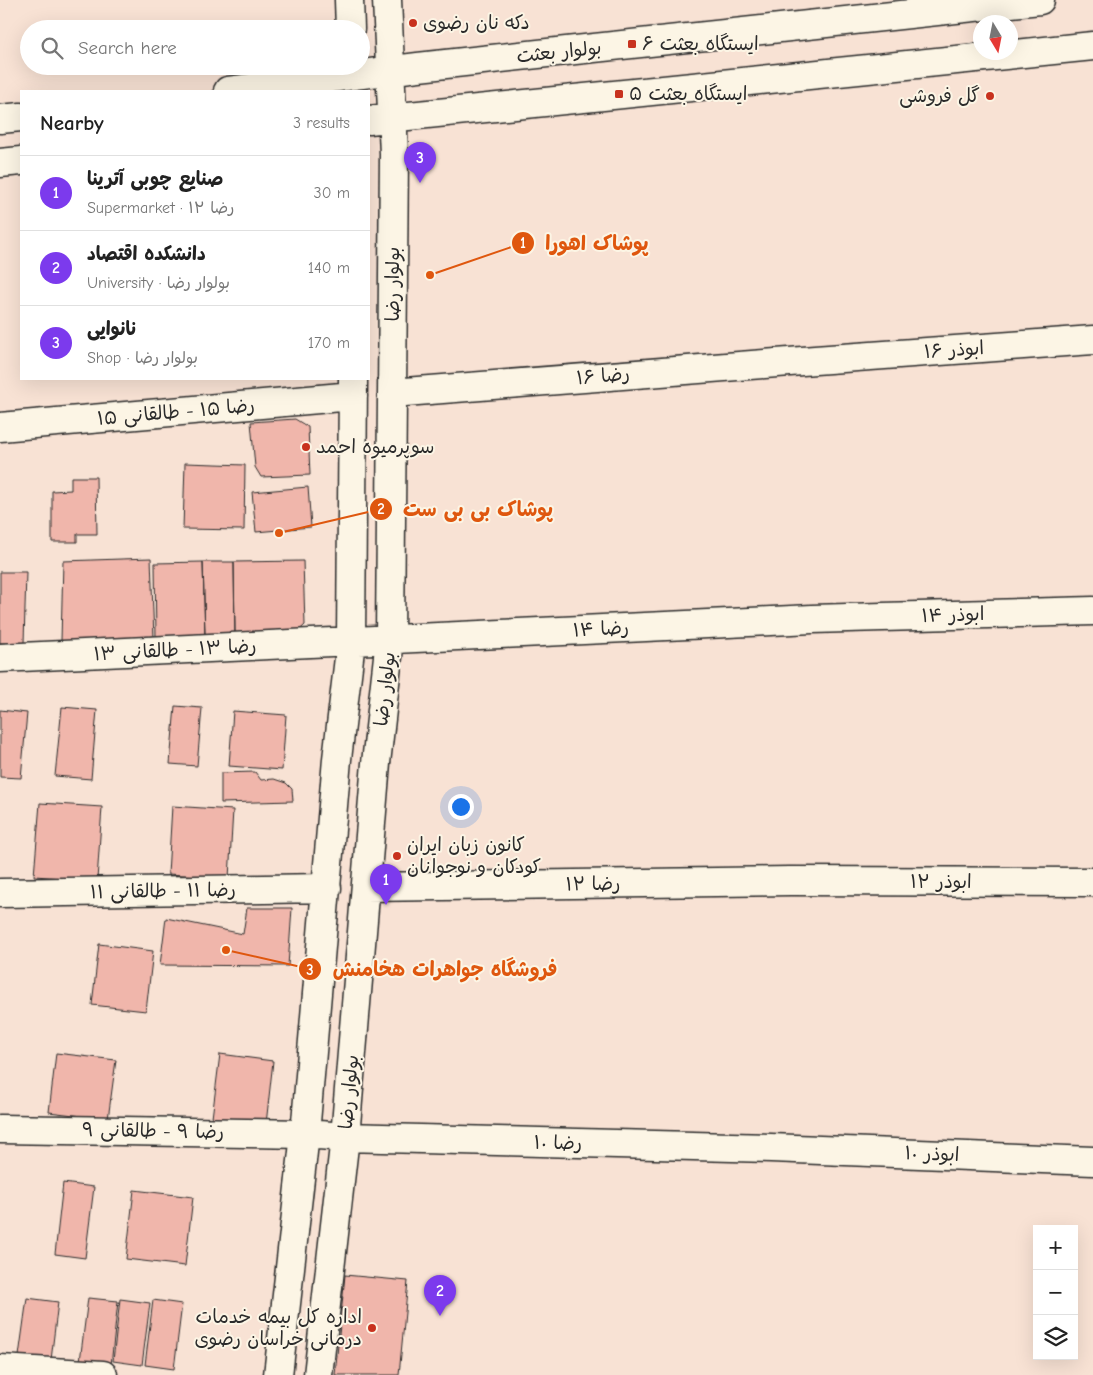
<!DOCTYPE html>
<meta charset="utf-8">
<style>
:root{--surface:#fff;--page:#f6f6f6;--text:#222;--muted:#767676;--line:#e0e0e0;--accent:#7c3aed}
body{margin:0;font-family:"Comic Neue","Playpen Sans Arabic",sans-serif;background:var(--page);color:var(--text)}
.controls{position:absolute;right:15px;bottom:15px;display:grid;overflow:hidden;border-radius:0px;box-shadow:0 5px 20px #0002}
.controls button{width:45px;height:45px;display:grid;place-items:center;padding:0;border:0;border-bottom:1px solid var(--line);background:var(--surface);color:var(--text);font:25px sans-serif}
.compass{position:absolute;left:973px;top:15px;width:45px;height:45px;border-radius:50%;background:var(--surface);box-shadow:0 5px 20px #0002;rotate:170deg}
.you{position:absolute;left:460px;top:806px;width:18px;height:18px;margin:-12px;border:4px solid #fff;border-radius:50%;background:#1a73e8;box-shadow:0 0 0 8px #1a73e833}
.badge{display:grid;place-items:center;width:32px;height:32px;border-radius:50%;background:var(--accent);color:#fff;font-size:16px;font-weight:700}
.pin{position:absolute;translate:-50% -41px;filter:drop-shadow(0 1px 2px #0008)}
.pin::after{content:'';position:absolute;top:26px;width:18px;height:15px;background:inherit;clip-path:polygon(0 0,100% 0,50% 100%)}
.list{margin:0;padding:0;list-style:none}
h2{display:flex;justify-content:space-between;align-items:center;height:65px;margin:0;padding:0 20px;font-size:21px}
h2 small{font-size:16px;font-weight:400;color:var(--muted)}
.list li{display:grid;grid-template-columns:32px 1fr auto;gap:15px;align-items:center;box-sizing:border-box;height:75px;padding:0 20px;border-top:1px solid var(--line)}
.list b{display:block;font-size:19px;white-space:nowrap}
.list p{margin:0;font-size:16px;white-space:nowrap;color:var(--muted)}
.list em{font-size:16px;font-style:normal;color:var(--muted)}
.icon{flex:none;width:28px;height:28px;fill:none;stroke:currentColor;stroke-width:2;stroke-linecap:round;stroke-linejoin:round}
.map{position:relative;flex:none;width:1093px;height:1375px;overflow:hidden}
.search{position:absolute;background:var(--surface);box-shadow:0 5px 20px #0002;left:20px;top:20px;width:350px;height:55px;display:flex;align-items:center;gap:12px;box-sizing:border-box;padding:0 18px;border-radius:28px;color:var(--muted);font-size:19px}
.panel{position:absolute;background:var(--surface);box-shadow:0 5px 20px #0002;left:20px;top:90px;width:350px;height:290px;border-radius:0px}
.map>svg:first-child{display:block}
.building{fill:#f0b6ab;stroke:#2b2b2b}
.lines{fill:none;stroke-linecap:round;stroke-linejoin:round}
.minor-casing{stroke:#2b2b2b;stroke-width:31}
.minor{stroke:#fcf5e5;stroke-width:28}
.poi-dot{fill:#c8321e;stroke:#fcf5e5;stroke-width:2}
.labels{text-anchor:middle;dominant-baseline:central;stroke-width:4;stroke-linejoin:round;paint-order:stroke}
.poi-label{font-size:19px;fill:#2b2b2b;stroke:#fcf5e5;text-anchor:start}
.street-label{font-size:19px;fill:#2b2b2b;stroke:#fcf5e5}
.leader{fill:none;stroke:#df570e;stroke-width:2}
.callout-dot{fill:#df570e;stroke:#fcf5e5;stroke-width:2}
.mark-label{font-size:15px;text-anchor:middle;font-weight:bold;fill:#fff}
.callout-label{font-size:20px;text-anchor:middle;font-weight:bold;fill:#df570e;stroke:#fcf5e5;stroke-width:4;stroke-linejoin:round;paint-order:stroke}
</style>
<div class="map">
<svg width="1093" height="1375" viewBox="0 0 1093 1375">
<rect width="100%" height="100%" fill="#f8e2d4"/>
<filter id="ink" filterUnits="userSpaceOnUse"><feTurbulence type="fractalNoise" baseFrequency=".02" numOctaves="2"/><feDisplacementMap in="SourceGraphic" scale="10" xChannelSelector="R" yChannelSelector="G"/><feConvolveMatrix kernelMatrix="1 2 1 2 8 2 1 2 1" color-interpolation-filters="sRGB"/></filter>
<g filter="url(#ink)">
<path class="building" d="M295,419L308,427L310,475L261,477L255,467L251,422Z
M185,463L245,465L244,530L183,529Z
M71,477H96L97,534H77V542H52V491L71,490Z
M308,487L311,527L256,532L252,492Z
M151,558L154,639L61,641L63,561Z
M303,561L305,625L294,635L235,636L234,562Z
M203,562L205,637L156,638L155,563Z
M203,562H234L235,636L205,637Z
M0,572H26L24,643H0Z
M175,706L202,708L197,766L170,764Z
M62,707L97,710L91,779L55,776Z
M0,710L27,713L21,778L0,777Z
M233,711L286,715L282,770L229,766Z
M255,772L261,780L274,779L286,783L292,789L293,801L221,803V773Z
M40,803L102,807L97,880L34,876Z
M172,806L233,810L229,878L168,874Z
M247,908H292L288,966L160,965L166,918L243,934Z
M99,944L153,951L146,1011L92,1005Z
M56,1053L116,1060L108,1119L49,1112Z
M220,1054L273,1061L266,1124L212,1118Z
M63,1183L94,1187L85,1258L55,1254Z
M134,1190L193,1197L185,1266L126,1259Z
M345,1275L408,1281L399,1375H335Z
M27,1298L58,1302L51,1360L19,1356Z
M88,1298L118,1301L111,1365L80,1361Z
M120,1299L150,1303L142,1365L113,1361Z
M153,1300L182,1304L174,1369L145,1365Z"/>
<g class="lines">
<g class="minor-casing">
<path id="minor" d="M349,0L350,29
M228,91L418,67L1040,0
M0,119L21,117
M369,120L1093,46
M0,163L21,161
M392,393L815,360L1093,340
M0,427L353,396
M0,658L812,619L1093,611
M366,887L790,881L1093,882
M0,893L327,888
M0,1129L305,1134L345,1137L771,1148L1093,1161
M0,1369L103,1375
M278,1375L305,1134L337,759L351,641L353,379
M318,1375L345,1137L376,763L390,639L394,154L387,0"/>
</g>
<use href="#minor" class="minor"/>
</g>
</g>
<g class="poi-dot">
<circle cx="413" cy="23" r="5"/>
<rect x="627" y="39" width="10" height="10" rx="2.5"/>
<rect x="614" y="89" width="10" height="10" rx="2.5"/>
<circle cx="990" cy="96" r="5"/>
<circle cx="306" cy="447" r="5"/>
<circle cx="397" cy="856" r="5"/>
<circle cx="372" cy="1328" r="5"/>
</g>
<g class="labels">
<g class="poi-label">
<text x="423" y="23">دکه نان رضوی</text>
<text x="642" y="44">ایستگاه بعثت ۶</text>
<text x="629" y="94">ایستگاه بعثت ۵</text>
<text x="980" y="96" text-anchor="end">گل فروشی</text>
<text x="316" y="447">سوپرمیوه احمد</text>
<text x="407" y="845">کانون زبان ایران<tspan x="407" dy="22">کودکان و نوجوانان</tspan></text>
<text x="362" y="1317" text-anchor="end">اداره کل بیمه خدمات<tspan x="362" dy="22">درمانی خراسان رضوی</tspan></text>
</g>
<g class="street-label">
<text transform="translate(559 52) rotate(-6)">بولوار بعثت</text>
<text transform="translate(393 284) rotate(-90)">بولوار رضا</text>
<text transform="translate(954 350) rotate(-4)">ابوذر ۱۶</text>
<text transform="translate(603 376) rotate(-5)">رضا ۱۶</text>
<text transform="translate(176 412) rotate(-5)">رضا ۱۵ - طالقانی ۱۵</text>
<text transform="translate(953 615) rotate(-2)">ابوذر ۱۴</text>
<text transform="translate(601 629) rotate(-3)">رضا ۱۴</text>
<text transform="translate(175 650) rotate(-3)">رضا ۱۳ - طالقانی ۱۳</text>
<text transform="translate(385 689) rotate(-84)">بولوار رضا</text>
<text x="941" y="882">ابوذر ۱۲</text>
<text transform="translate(593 884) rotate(-1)">رضا ۱۲</text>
<text transform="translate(163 891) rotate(-1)">رضا ۱۱ - طالقانی ۱۱</text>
<text transform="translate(349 1092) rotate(-85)">بولوار رضا</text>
<text transform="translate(153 1131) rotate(1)">رضا ۹ - طالقانی ۹</text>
<text transform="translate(558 1143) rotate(1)">رضا ۱۰</text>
<text transform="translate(932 1154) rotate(2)">ابوذر ۱۰</text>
</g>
</g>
<path class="leader" d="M430 275L523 243M279 533L381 509M226 950L310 969"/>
<g class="callout-dot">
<circle cx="430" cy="275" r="5"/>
<circle cx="279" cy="533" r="5"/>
<circle cx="226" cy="950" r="5"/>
<circle cx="523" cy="243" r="12"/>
<circle cx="381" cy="509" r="12"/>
<circle cx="310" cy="969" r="12"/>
</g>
<g class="mark-label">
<text x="523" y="248">1</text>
<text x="381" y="514">2</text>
<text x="310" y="975">3</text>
</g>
<g class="callout-label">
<text x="597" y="250">پوشاک اهورا</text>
<text x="478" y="516">پوشاک بی بی ست</text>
<text x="445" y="976">فروشگاه جواهرات هخامنش</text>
</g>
</svg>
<div class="controls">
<button>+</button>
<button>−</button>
<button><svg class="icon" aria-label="layers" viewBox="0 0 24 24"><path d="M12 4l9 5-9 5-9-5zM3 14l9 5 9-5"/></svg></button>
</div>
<svg class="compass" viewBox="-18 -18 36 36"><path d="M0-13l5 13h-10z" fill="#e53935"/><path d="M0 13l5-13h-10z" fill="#767676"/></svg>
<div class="you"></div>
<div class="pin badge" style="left:386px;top:905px">1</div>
<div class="pin badge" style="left:440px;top:1316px">2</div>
<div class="pin badge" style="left:420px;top:183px">3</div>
<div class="search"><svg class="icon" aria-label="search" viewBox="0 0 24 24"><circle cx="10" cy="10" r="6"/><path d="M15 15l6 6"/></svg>Search here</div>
<section class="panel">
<h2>Nearby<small>3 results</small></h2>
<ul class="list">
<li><span class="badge">1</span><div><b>صنایع چوبی آترینا</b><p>Supermarket · رضا ۱۲</p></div><em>30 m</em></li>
<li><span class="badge">2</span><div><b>دانشکده اقتصاد</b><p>University · بولوار رضا</p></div><em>140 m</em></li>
<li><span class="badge">3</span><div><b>نانوایی</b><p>Shop · بولوار رضا</p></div><em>170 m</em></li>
</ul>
</section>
</div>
